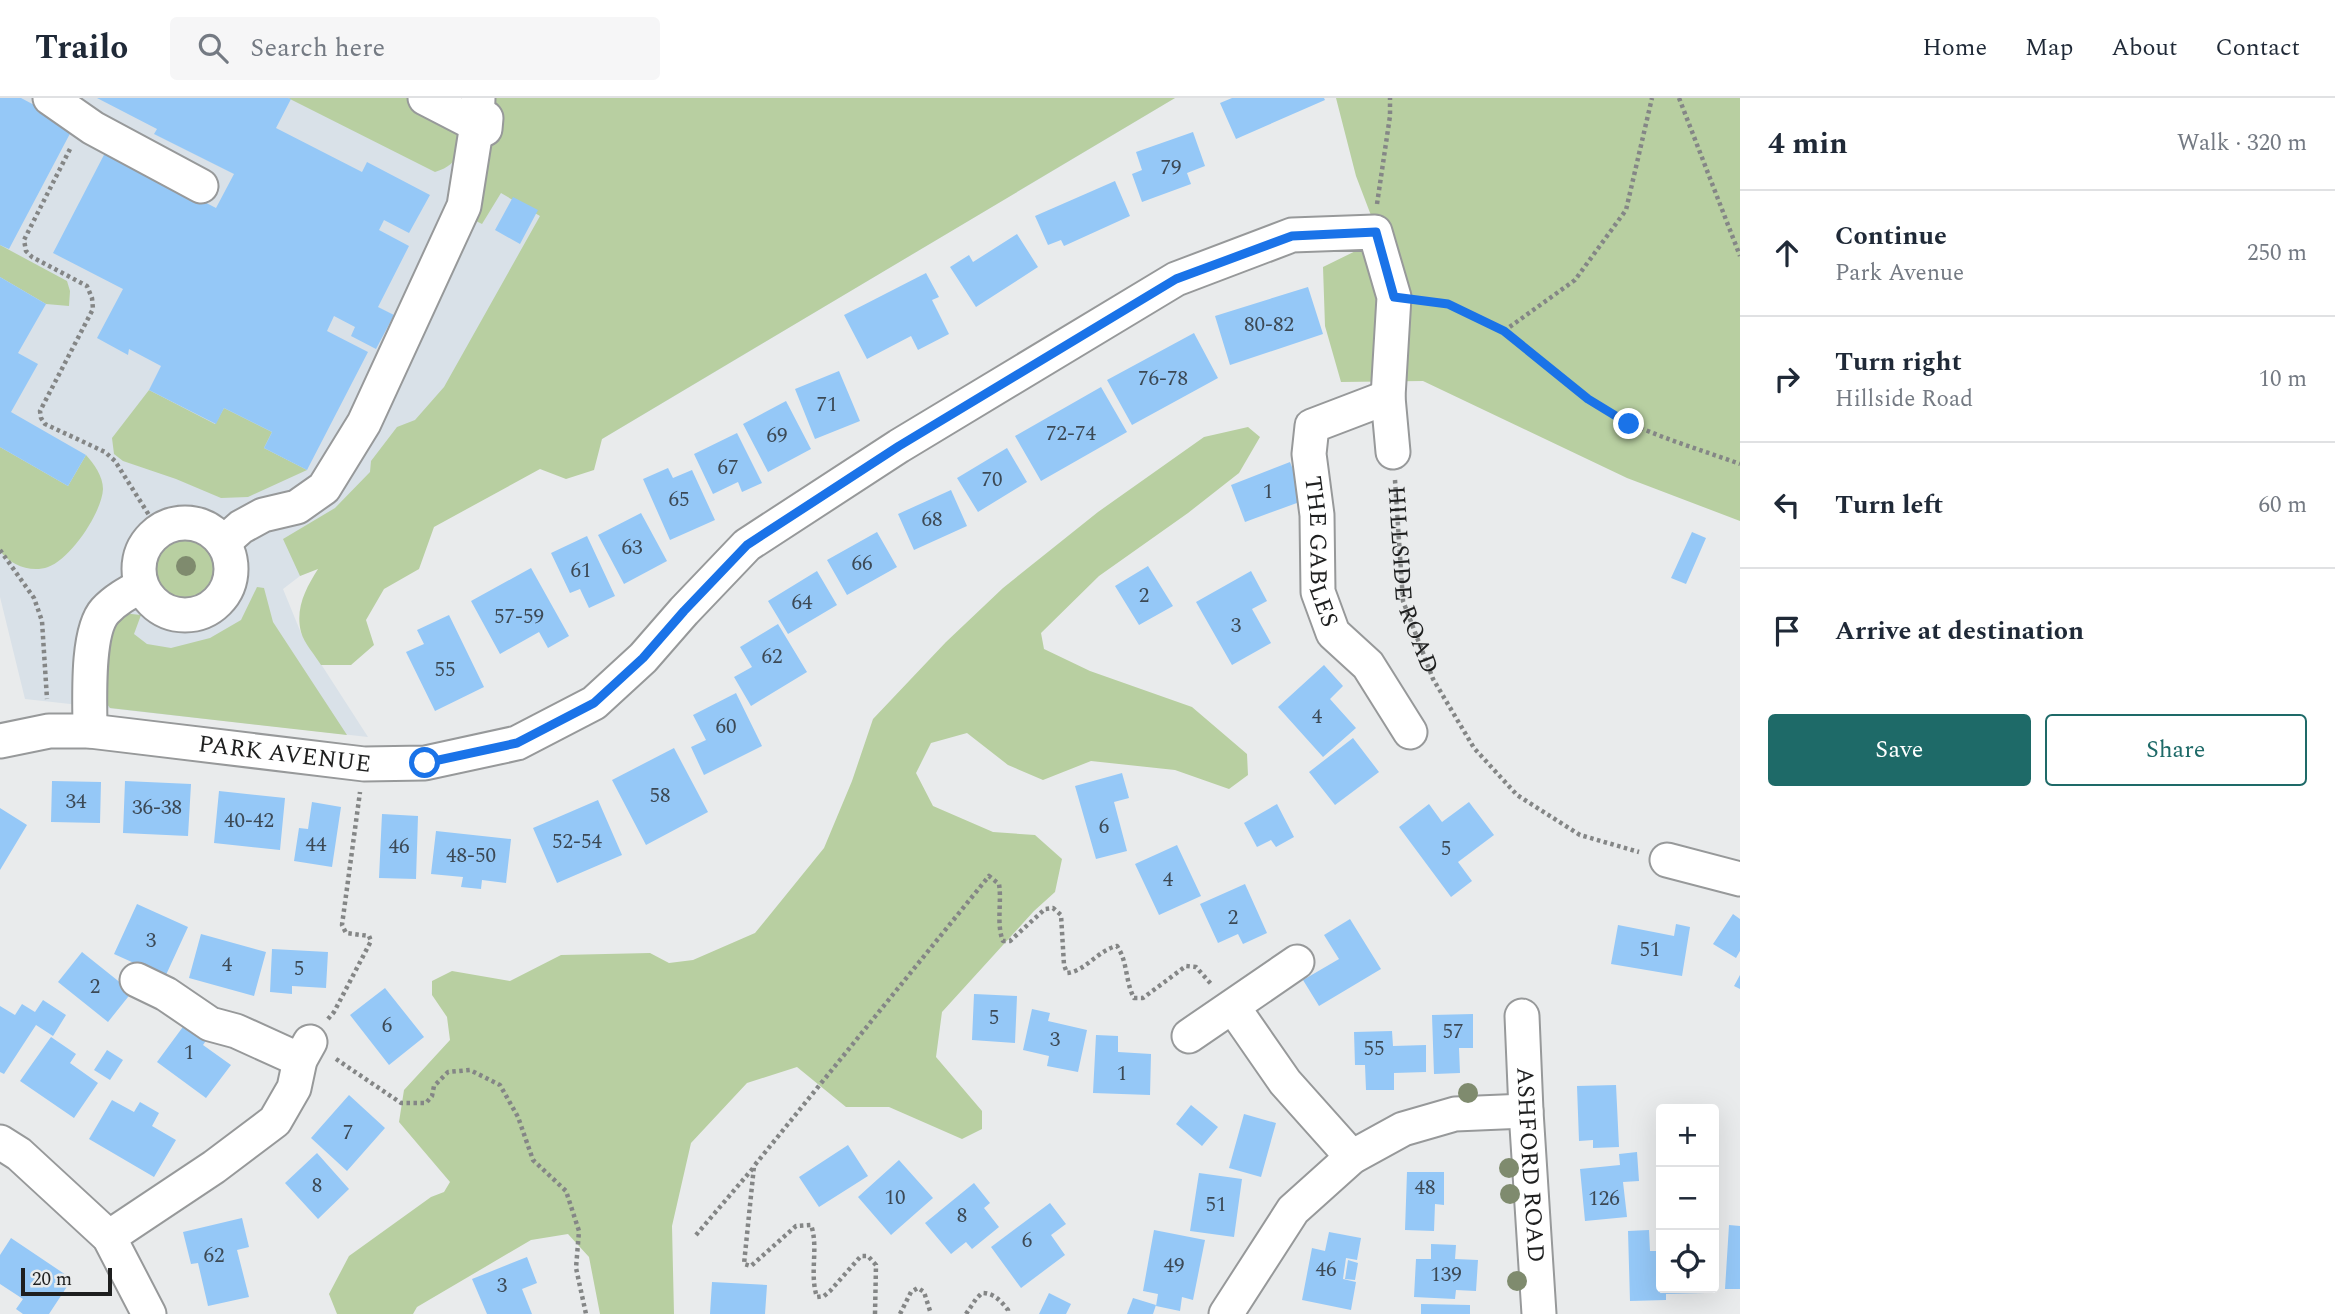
<!DOCTYPE html>
<meta charset="utf-8">
<style>
:root{--surface:#fff;--page:#f6f6f7;--text:#1f2937;--muted:#747a83;--line:#e0e1e3;--accent:#1e6a68}
body{margin:0;font-family:Spectral,serif;background:var(--page);color:var(--text)}
.controls{position:absolute;right:21px;bottom:21px;display:grid;overflow:hidden;border-radius:7px;box-shadow:0 7px 28px #0002}
.controls button{width:63px;height:63px;display:grid;place-items:center;padding:0;border:0;border-bottom:2px solid var(--line);background:var(--surface);color:var(--text);font:35px sans-serif}
.scale{position:absolute;left:21px;bottom:18px;width:91px;box-sizing:border-box;padding-left:7px;border:4px solid #1e1f1f;border-top:0;font-size:19px;line-height:24px;white-space:nowrap;color:#1e1f1f;-webkit-text-stroke:5px #e9ebec;paint-order:stroke}
.stop{position:absolute;width:21px;height:21px;margin:-16px;border:5px solid #1a73e8;border-radius:50%;background:#fff}
.stop.end{background:#1a73e8;border-color:#fff;box-shadow:0 2px 7px #0008}
.list{margin:0;padding:0;list-style:none}
h2{display:flex;justify-content:space-between;align-items:center;height:91px;margin:0;padding:0 28px;font-size:30px}
h2 small{font-size:23px;font-weight:400;color:var(--muted)}
.list li{display:grid;grid-template-columns:46px 1fr auto;gap:21px;align-items:center;box-sizing:border-box;height:126px;padding:0 28px;border-top:2px solid var(--line)}
.list b{display:block;font-size:26px;white-space:nowrap}
.list p{margin:0;font-size:23px;white-space:nowrap;color:var(--muted)}
.list em{font-size:23px;font-style:normal;color:var(--muted)}
.actions{display:flex;gap:14px;padding:21px 28px}
.actions a{flex:1;padding:16px 0;border:2px solid var(--accent);border-radius:7px;text-align:center;font-size:24px;color:var(--accent)}
.actions .main{background:var(--accent);color:#fff}
.icon{flex:none;width:38px;height:38px;fill:none;stroke:currentColor;stroke-width:2;stroke-linecap:round;stroke-linejoin:round}
.map{position:relative;flex:none;width:1740px;height:1216px;overflow:hidden}
header{display:flex;align-items:center;gap:42px;box-sizing:border-box;height:98px;padding:0 35px;background:var(--surface);border-bottom:2px solid var(--line)}
header strong{font-size:33px}
nav{display:flex;gap:38px;margin-inline-start:auto;font-size:24px}
.search{width:490px;height:63px;background:var(--page);display:flex;align-items:center;gap:18px;box-sizing:border-box;padding:0 24px;border-radius:7px;color:var(--muted);font-size:26px}
main{display:flex}
aside{flex:1;background:var(--surface)}
.map>svg:first-child{display:block}
.built{fill:#d9e1e8}
.green{fill:#b8cfa1}
.building{fill:#95c8f7}
.lines{fill:none;stroke-linecap:round;stroke-linejoin:round}
.minor-casing{stroke:#97999a;stroke-width:37}
.path{stroke:#848686;stroke-width:4.5;stroke-dasharray:3.5 3.5;stroke-linecap:butt}
.minor{stroke:#fff;stroke-width:33}
.tree{fill:#7f8b6e}
.route{stroke:#1a73e8;stroke-width:9}
.labels{text-anchor:middle;dominant-baseline:central;stroke-width:5;stroke-linejoin:round;paint-order:stroke}
.number-label{font-size:21px;fill:#3c4955}
.street-label{font-size:24px;fill:#1e1f1f;stroke:#e9ebec}
</style>
<header>
<strong>Trailo</strong>
<div class="search"><svg class="icon" aria-label="search" viewBox="0 0 24 24"><circle cx="10" cy="10" r="6"/><path d="M15 15l6 6"/></svg>Search here</div>
<nav><a>Home</a><a>Map</a><a>About</a><a>Contact</a></nav>
</header>
<main>
<div class="map">
<svg width="1740" height="1216" viewBox="0 0 1740 1216">
<rect width="100%" height="100%" fill="#e9ebec"/>
<path class="built" d="M0,0H1175L592,347L300,478L283,491L301,535L368,639L25,601L0,499Z"/>
<path class="green" d="M288,0H425L466,21C460,47 463,66 435,74Z
M487,0H1175L602,341L594,372L566,381L540,371L434,429L419,471L384,491L366,522L374,547L351,567H321C315,557 304,545 301,534C295,510 306,490 318,471L300,478L283,441L335,410L370,374L371,363L397,329L415,322L444,289L540,118L501,95L482,126L472,121Z
M1336,0H1740V423L1627,380L1423,283L1341,284L1325,228L1323,169L1380,141L1356,78Z
M0,147L67,183L70,193L69,208L46,206L0,179Z
M149,292L215,326L224,310L272,334L264,350L307,372L248,399L221,400L176,381L123,363L114,356L112,340Z
M1248,329L1260,339L1239,375L1188,415L1099,478L1041,535L1044,551L1090,573L1192,609L1247,656L1248,677L1229,691L1175,672L1091,663L1043,682L1008,667L967,635L931,645L916,675L933,708L993,734L1035,737L1062,761L1055,794L1034,813L942,914L936,959L982,1013V1031L962,1041L889,1009H846L797,969L747,985L691,1045L672,1128L674,1216H600L589,1159L568,1136L531,1142L417,1209L413,1216H337L329,1196L349,1158L431,1099L444,1094L450,1084L399,1024L404,992L450,942L447,919L432,897V883L452,873L510,883L561,857L650,855L669,865L693,862L755,835L824,750L852,683L873,621L946,544L1003,490L1098,414L1204,339Z
M0,349L68,388L86,357C94,366 103,378 103,391C102,414 71,461 48,469C31,475 10,467 0,453Z
M154 469a31 31 0 1 1 62 0a31 31 0 1 1-62 0Z
M257,489L264,490L273,524L347,637L110,610L100,597L98,560L122,515L141,517L134,536L147,546L171,550L210,540L241,522Z"/>
<path class="building" d="M0,0H21L74,28L9,151L0,147Z
M97,0H288L291,1L276,30L362,74L367,64L430,97L409,135L384,122L379,132L409,148L378,209L394,217L376,251L351,238L355,229L334,218L327,233L368,254L307,372L264,350L272,334L224,310L216,326L149,292L161,268L129,251L128,257L97,240L123,191L53,155L106,53L216,110L234,76L154,36L157,31Z
M1232,0H1324L1325,2L1236,41L1220,5Z
M1193,34L1205,68L1187,75L1191,86L1142,104L1132,76L1142,72L1136,54Z
M1115,83L1130,118L1064,148L1061,142L1048,147L1035,118Z
M513,99L538,112L520,146L495,132Z
M1017,136L1038,169L976,209L950,169L969,157L973,164Z
M926,175L939,199L932,202L949,236L918,252L911,238L867,261L844,217Z
M0,179L46,206L18,255L38,266L11,314L86,357L68,388L0,349Z
M1308,189L1323,236L1230,267L1215,218Z
M1194,235L1218,280L1132,327L1107,282Z
M839,273L860,323L815,341L795,291Z
M1101,289L1127,334L1041,383L1015,338Z
M786,303L811,351L768,374L743,326Z
M737,335L762,385L742,394L738,384L713,396L694,356Z
M1007,350L1027,384L978,414L957,380Z
M1290,364L1305,402L1245,424L1231,387Z
M668,370L673,380L692,372L715,422L670,442L643,381Z
M951,392L967,428L914,452L898,416Z
M641,415L667,463L624,486L598,437Z
M877,434L897,469L847,497L827,462Z
M1692,434L1706,440L1686,486L1671,480Z
M587,438L615,498L589,510L580,491L570,495L551,455Z
M1148,468L1173,508L1139,527L1115,488Z
M531,470L569,538L548,550L539,534L500,556L471,503Z
M817,473L837,507L788,536L768,503Z
M1251,473L1267,503L1252,511L1271,545L1232,567L1196,504Z
M449,517L484,589L435,613L406,554L424,546L417,532Z
M778,526L807,574L751,608L734,579L752,569L740,549Z
M1324,567L1343,588L1330,601L1356,630L1323,659L1278,609Z
M736,595L762,648L704,677L691,649L706,642L693,617Z
M1353,640L1379,674L1335,707L1309,674Z
M674,650L708,714L646,747L612,682Z
M1122,675L1129,700L1114,704L1127,753L1096,761L1075,688Z
M52,683L101,684L100,725L51,724Z
M125,683L191,686L188,738L123,735Z
M219,693L285,700L280,752L214,745Z
M598,702L622,757L557,785L533,730Z
M312,704L341,709L332,769L294,763L299,730L308,731Z
M1469,704L1494,737L1458,764L1472,783L1451,799L1399,729L1429,706L1442,724Z
M1277,706L1294,739L1276,749L1271,742L1257,749L1244,725Z
M0,710L27,727L0,772Z
M382,716L418,718L416,781L379,780Z
M436,733L511,741L506,785L482,782L481,791L461,789L463,779L431,776Z
M1177,747L1201,798L1159,817L1135,766Z
M1245,786L1267,835L1243,846L1238,836L1218,845L1200,806Z
M137,806L188,829L165,879L114,856Z
M1733,816L1740,821V853L1736,860L1713,846Z
M1350,821L1381,871L1319,908L1303,882L1339,861L1324,837Z
M1676,826L1690,829L1682,878L1611,866L1618,827L1674,838Z
M201,836L266,854L254,898L189,880Z
M272,851L328,854L326,890L292,888V896L270,894Z
M82,854L132,894L108,924L58,884Z
M1740,877V891L1734,888Z
M385,890L424,939L389,967L350,917Z
M974,896L1017,898L1015,945L972,942Z
M43,902L66,917L53,938L36,927L4,976L0,974V908L15,917L22,906L35,914Z
M1032,911L1050,915L1048,923L1087,932L1078,974L1047,968L1049,958L1023,952Z
M1473,916V950H1459L1460,975L1434,976L1432,917Z
M188,922L209,938L203,947L231,967L206,1000L157,964Z
M1392,933L1393,948L1426,947V974L1394,975V992H1366L1365,967H1355L1354,934Z
M1096,937L1118,938V954L1151,956L1150,997L1093,995Z
M51,939L76,956L70,965L98,985L74,1020L20,983Z
M107,952L123,962L110,982L94,972Z
M1616,987L1619,1049L1593,1050V1042L1579,1043L1577,988Z
M349,997L385,1030L347,1073L311,1040Z
M112,1002L134,1014L140,1004L159,1015L152,1028L176,1042L154,1079L89,1041Z
M1191,1007L1218,1029L1202,1048L1176,1026Z
M1244,1016L1276,1025L1261,1079L1229,1070Z
M848,1047L868,1078L819,1109L799,1079Z
M1637,1054L1639,1083L1623,1084L1627,1119L1585,1123L1580,1071L1620,1067L1619,1056Z
M317,1055L349,1091L318,1121L285,1085Z
M899,1062L933,1100L891,1137L858,1099Z
M1407,1074H1444V1107L1435,1106L1434,1133L1405,1132Z
M1199,1075L1242,1081L1234,1139L1190,1133Z
M974,1085L990,1105L984,1110L999,1129L972,1151L966,1144L951,1156L925,1125Z
M1050,1105L1066,1126L1051,1137L1065,1157L1021,1190L991,1149Z
M242,1120L249,1149L237,1152L249,1199L208,1208L198,1165L191,1166L183,1134Z
M1729,1127L1740,1128V1191H1725Z
M1154,1132L1205,1142L1193,1202L1182,1199L1180,1213L1156,1208L1158,1196L1143,1193Z
M1649,1132L1650,1153H1661V1190H1705V1195L1666,1196V1202L1630,1203L1628,1133Z
M1329,1134L1361,1140L1357,1162L1346,1160L1343,1181L1356,1184L1351,1212L1302,1202L1312,1150L1325,1153Z
M11,1140L72,1181L49,1216H23L16,1211L23,1201L0,1186V1157Z
M1431,1146L1456,1147L1455,1161L1478,1162L1476,1193L1456,1192L1455,1201L1414,1199L1416,1161H1431Z
M527,1159L537,1185L522,1191L532,1216H487L472,1181Z
M1348,1162L1358,1165L1355,1182L1345,1181Z
M712,1184L767,1187L765,1216H710Z
M1049,1195L1071,1206L1066,1216H1039Z
M1133,1200L1156,1207L1153,1216H1127Z
M1421,1206L1470,1207V1216H1421Z"/>
<g class="lines">
<g class="minor-casing">
<g id="minor">
<path d="M50,0L93,30L201,88"/>
<path d="M425,0L485,31L486,20"/>
<path id="s2" d="M1388,299L1312,328L1309,356L1317,417L1318,494L1333,535L1368,567L1410,634"/>
<circle cx="185" cy="471" r="46"/>
<path d="M223,445L241,429L263,417L297,409L324,390L364,325L464,108L477,26L478,0"/>
<path d="M90,633C90,604 86,534 105,513C115,502 128,495 141,488"/>
<path id="s3" d="M0,643L49,633H90L364,666L425,665L517,645L594,605L643,560L684,513L747,447L899,348L1176,181L1292,137L1375,134L1394,199L1388,299L1393,354"/>
<path d="M1667,762L1740,781"/>
<path d="M137,882L166,896L210,926L236,933L300,962"/>
<path d="M1233,909L1285,984L1352,1059"/>
<path id="s4" d="M1522,918L1526,1013L1539,1216"/>
<path d="M1189,938L1297,864"/>
<path d="M0,1044L19,1056L109,1139L149,1216"/>
<path d="M109,1139L214,1069L275,1023L294,990L300,962L310,944"/>
<path d="M1226,1216L1293,1112L1352,1059L1403,1031L1455,1016L1526,1013"/>
</g>
</g>
<g class="path">
<path d="M1679,0L1740,158"/>
<path d="M70,51L24,142L26,153L32,159L87,188L92,200L93,211L40,313L41,320L45,326L105,354L115,363L159,433"/>
<path d="M1377,106L1390,18V0"/>
<path d="M1426,203C1496,211 1534,263 1588,301C1633,333 1688,347 1740,366"/>
<path d="M1504,233L1575,182L1626,112L1652,0"/>
<path id="s1" d="M1395,382L1403,503L1433,581L1474,650L1517,697L1580,737L1639,754"/>
<path d="M0,452L34,500L42,523L47,601"/>
<path d="M328,921L334,914L371,843L369,838L346,835L342,827L360,694"/>
<path d="M336,961L401,1005H426L432,998L434,988L448,974L470,972L500,987L518,1019L533,1062L566,1093L579,1133L576,1170L586,1216"/>
<path d="M696,1137L754,1069"/>
<path d="M875,1216L876,1167L868,1158H861L830,1193L824,1198L817,1199C809,1175 819,1150 811,1127L796,1128L751,1168L744,1166L754,1068L989,778L999,786C1002,804 996,826 1003,843H1010L1045,811L1053,810L1061,817L1064,867L1067,875C1086,873 1098,852 1117,848C1128,864 1125,883 1134,900H1143L1186,868L1196,869L1212,887"/>
<path d="M900,1216L911,1194L918,1190L924,1194L931,1216"/>
<path d="M966,1216L976,1201L982,1195C994,1195 1001,1203 1008,1212V1216"/>
</g>
<use href="#minor" class="minor"/>
</g>
<g class="tree">
<circle cx="186" cy="468" r="10"/>
<circle cx="1468" cy="995" r="10"/>
<circle cx="1509" cy="1070" r="10"/>
<circle cx="1510" cy="1096" r="10"/>
<circle cx="1517" cy="1183" r="10"/>
</g>
<g class="lines">
<path class="route" d="M425,665L517,645L594,605L643,560L684,513L747,447L899,348L1176,181L1292,138L1376,134L1394,199L1448,206L1504,233L1588,301L1629,326"/>
</g>
<g class="labels">
<g class="number-label">
<text x="1171" y="70">79</text>
<text x="1269" y="227">80-82</text>
<text x="1163" y="281">76-78</text>
<text x="827" y="307">71</text>
<text x="1071" y="336">72-74</text>
<text x="777" y="338">69</text>
<text x="728" y="370">67</text>
<text x="992" y="382">70</text>
<text x="1268" y="394">1</text>
<text x="679" y="402">65</text>
<text x="932" y="422">68</text>
<text x="632" y="450">63</text>
<text x="862" y="466">66</text>
<text x="581" y="473">61</text>
<text x="1144" y="498">2</text>
<text x="802" y="505">64</text>
<text x="519" y="519">57-59</text>
<text x="1236" y="528">3</text>
<text x="772" y="559">62</text>
<text x="445" y="572">55</text>
<text x="1317" y="619">4</text>
<text x="726" y="629">60</text>
<text x="660" y="698">58</text>
<text x="76" y="704">34</text>
<text x="157" y="710">36-38</text>
<text x="249" y="723">40-42</text>
<text x="1104" y="729">6</text>
<text x="577" y="744">52-54</text>
<text x="316" y="747">44</text>
<text x="399" y="749">46</text>
<text x="1446" y="751">5</text>
<text x="471" y="758">48-50</text>
<text x="1168" y="782">4</text>
<text x="1233" y="820">2</text>
<text x="151" y="843">3</text>
<text x="1650" y="852">51</text>
<text x="227" y="867">4</text>
<text x="299" y="871">5</text>
<text x="95" y="889">2</text>
<text x="994" y="920">5</text>
<text x="387" y="928">6</text>
<text x="1453" y="934">57</text>
<text x="1055" y="942">3</text>
<text x="1374" y="951">55</text>
<text x="189" y="955">1</text>
<text x="1122" y="976">1</text>
<text x="348" y="1035">7</text>
<text x="317" y="1088">8</text>
<text x="1425" y="1090">48</text>
<text x="895" y="1100">10</text>
<text x="1604" y="1101">126</text>
<text x="1216" y="1107">51</text>
<text x="962" y="1118">8</text>
<text x="1027" y="1143">6</text>
<text x="214" y="1158">62</text>
<text x="1174" y="1168">49</text>
<text x="1326" y="1172">46</text>
<text x="1446" y="1177">139</text>
<text x="502" y="1188">3</text>
</g>
<g class="street-label">
<text stroke="none"><textPath href="#s2" startOffset="208">THE GABLES</textPath></text>
<text stroke="none"><textPath href="#s1" startOffset="102">HILLSIDE ROAD</textPath></text>
<text stroke="none"><textPath href="#s3" startOffset="287">PARK AVENUE</textPath></text>
<text stroke="none"><textPath href="#s4" startOffset="149">ASHFORD ROAD</textPath></text>
</g>
</g>
</svg>
<div class="controls">
<button>+</button>
<button>−</button>
<button><svg class="icon" aria-label="locate" viewBox="0 0 24 24"><circle cx="12" cy="12" r="6"/><path d="M12 2v4M12 18v4M2 12h4M18 12h4"/></svg></button>
</div>
<div class="scale">20 m</div>
<div class="stop" style="left:425px;top:665px"></div>
<div class="stop end" style="left:1629px;top:326px"></div>
</div>
<aside>
<h2>4 min<small>Walk · 320 m</small></h2>
<ul class="list">
<li><svg class="icon" aria-label="ahead" viewBox="0 0 24 24"><path d="M12 20V5M6 11l6-6 6 6"/></svg><div><b>Continue</b><p>Park Avenue</p></div><em>250 m</em></li>
<li><svg class="icon" aria-label="right" viewBox="0 0 24 24"><path d="M7 20v-9h11M14 6l5 5-5 5"/></svg><div><b>Turn right</b><p>Hillside Road</p></div><em>10 m</em></li>
<li><svg class="icon" aria-label="left" viewBox="0 0 24 24"><path d="M17 20v-9H6M10 6l-5 5 5 5"/></svg><div><b>Turn left</b></div><em>60 m</em></li>
<li><svg class="icon" aria-label="arrive" viewBox="0 0 24 24"><path d="M6 21V4h12l-3 4 3 4H6"/></svg><div><b>Arrive at destination</b></div></li>
</ul>
<div class="actions"><a class="main">Save</a><a>Share</a></div>
</aside>
</main>
